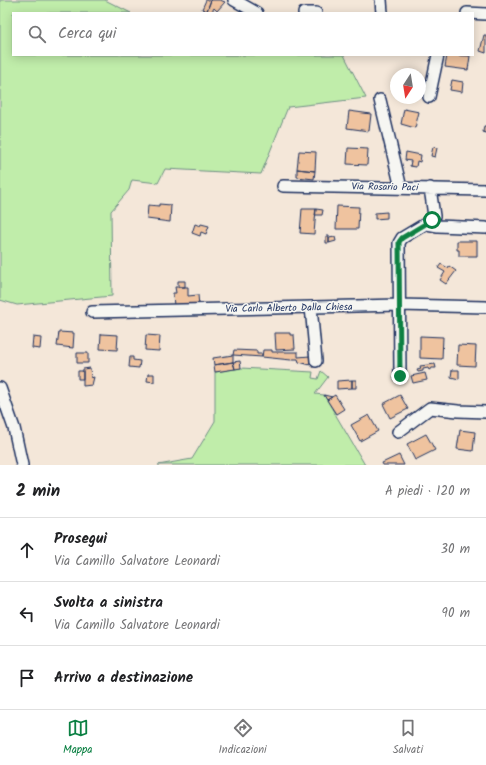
<!DOCTYPE html>
<html lang="it">
<meta charset="utf-8">
<style>
:root{--surface:#fff;--page:#f2f2f2;--text:#202124;--muted:#757577;--line:#e0e0e0;--accent:#0b8043}
body{margin:0;font-family:Kalam,sans-serif;background:var(--page);color:var(--text)}
.compass{position:absolute;left:390px;top:68px;width:36px;height:36px;border-radius:50%;background:var(--surface);box-shadow:0 2px 10px #0003;rotate:192deg}
.stop{position:absolute;width:12px;height:12px;margin:-9px;border:3px solid #0b8043;border-radius:50%;background:#fff}
.stop.end{background:#0b8043;border-color:#fff;box-shadow:0 1px 4px #0008}
.list{margin:0;padding:0;list-style:none}
h2{display:flex;justify-content:space-between;align-items:center;height:52px;margin:0;padding:0 16px;font-size:17px}
h2 small{font-size:13px;font-weight:400;color:var(--muted)}
.list li{display:grid;grid-template-columns:26px 1fr auto;gap:12px;align-items:center;box-sizing:border-box;height:64px;padding:0 16px;border-top:1px solid var(--line)}
.list b{display:block;font-size:15px;white-space:nowrap}
.list p{margin:0;font-size:13px;white-space:nowrap;color:var(--muted)}
.list em{font-size:13px;font-style:normal;color:var(--muted)}
.icon{flex:none;width:22px;height:22px;fill:none;stroke:currentColor;stroke-width:2;stroke-linecap:round;stroke-linejoin:round}
.map{position:relative;flex:none;width:486px;height:465px;overflow:hidden}
.search{position:absolute;background:var(--surface);box-shadow:0 2px 10px #0003;left:12px;right:12px;top:12px;height:44px;display:flex;align-items:center;gap:10px;box-sizing:border-box;padding:0 14px;border-radius:0px;color:var(--muted);font-size:15px}
.sheet{height:244px;background:var(--surface)}
nav{display:flex;justify-content:space-around;align-items:center;box-sizing:border-box;height:56px;border-top:1px solid var(--line);background:var(--surface);font-size:11px;color:var(--muted)}
nav a{display:grid;justify-items:center;gap:2px}
nav .on{color:var(--accent)}
.map>svg:first-child{display:block}
.green{fill:#c0edaa;stroke:#6e8e84}
.building{fill:#efc39f;stroke:#1b2f5e}
.lines{fill:none;stroke-linecap:round;stroke-linejoin:round}
.minor-casing{stroke:#1b2f5e;stroke-width:14}
.minor{stroke:#f6f6f2;stroke-width:11}
.route{stroke:#0b8043;stroke-width:5}
.labels{text-anchor:middle;dominant-baseline:central;stroke-width:3;stroke-linejoin:round;paint-order:stroke}
.street-label{font-size:10px;fill:#1b2f5e;stroke:#f6f6f2}
</style>
<div class="map">
<svg width="486" height="465" viewBox="0 0 486 465">
<rect width="100%" height="100%" fill="#f4e7d9"/>
<filter id="ink" filterUnits="userSpaceOnUse"><feTurbulence type="fractalNoise" baseFrequency=".025" numOctaves="2"/><feDisplacementMap in="SourceGraphic" scale="8" xChannelSelector="R" yChannelSelector="G"/><feConvolveMatrix kernelMatrix="1 2 1 2 8 2 1 2 1" color-interpolation-filters="sRGB"/></filter>
<g filter="url(#ink)">
<path class="green" d="M0,0H105L131,13H13V55H344L366,98L288,107L261,174L165,169L158,183L132,180L129,190L111,211L112,296L17,305L0,300Z
M241,368L313,372L312,378L318,379L321,371L328,377L315,394L324,395L365,465H158L192,459L215,421V372Z"/>
<path class="building" d="M206,0H211L207,11L202,9Z
M211,0H220L225,2L217,11L214,8L211,13H206Z
M484,35H486V53L480,51Z
M447,55L470,56L468,70L445,67Z
M452,80L463,82L462,92L450,90Z
M404,109L419,112L415,128L401,124Z
M349,111L371,114L369,131L347,128Z
M484,126H486V133L483,132Z
M433,147L437,148L435,157L431,156Z
M348,148L368,149L367,165L347,164Z
M299,151L316,152L315,171L297,169Z
M406,152L421,155L420,162L417,161L416,167L410,166L411,161L405,160Z
M297,169L315,171L314,179L297,177Z
M159,204L171,205L170,222L147,219L148,205L159,206Z
M337,206L359,207L358,229H336Z
M302,209H316L314,234L300,233Z
M316,209L323,210L322,215H315Z
M387,212V218L375,219V213Z
M195,224L200,226L201,224L209,226L206,234L201,232L200,236L192,233Z
M326,236H329V243H326Z
M335,237L336,241L329,243V238Z
M457,241H477V256H459V250H457Z
M441,264L448,268L449,266L456,271L446,284L440,280L445,272L438,268Z
M178,281H185V287H178Z
M175,287H188V296L198,295L199,306L174,307L173,293H176Z
M59,332L74,333L73,348L57,346Z
M275,333H290V335H294L295,349L276,350Z
M101,334L118,335L117,350L100,349Z
M146,335L160,336L159,351L145,350Z
M420,336L443,337L442,359L420,358Z
M33,337L41,338L40,349L32,348Z
M458,345L476,346L475,366L457,365Z
M234,350L257,351V354H262V357L233,355Z
M263,350H272V352H298V357L310,356V365L299,362L298,359H293L291,360L262,357Z
M77,353H88V363H77Z
M233,355V362L214,365L213,358Z
M130,357H133V360L140,361L139,368L129,367Z
M240,361L241,368L235,369L233,362Z
M233,362L235,369L215,372L214,365Z
M435,364L436,368H432L429,370L428,368L423,369V371L418,372L417,370L421,369L420,366Z
M90,368L91,378L94,377L92,385L83,386V369Z
M452,370H459V379L451,377Z
M78,371H83V379H78Z
M425,373L427,380L413,383L411,376Z
M148,374H154V382L147,381Z
M352,380H356V388H352Z
M352,380V388L337,389V381Z
M324,395L332,397L327,400Z
M335,395L344,409L336,414L327,400Z
M400,395L408,409L390,418L383,404Z
M369,415L378,431L360,441L351,425Z
M460,430L475,432L473,451L457,449Z
M426,434L435,450L415,460L407,444Z
M399,455L404,465H383L382,463Z"/>
<g class="lines">
<g class="minor-casing">
<path id="minor" d="M234,0L257,13
M381,0L382,13
M304,13H316
M467,13L486,14
M429,97L438,55
M380,100L401,188
M283,186L486,190
M427,224L438,226L486,228
M311,307L316,361
M92,312L399,305L486,307
M400,376L399,243L402,238L432,220L434,216L430,188
M0,388L14,428L22,465
M398,432L430,408L458,411L486,412"/>
</g>
<use href="#minor" class="minor"/>
</g>
</g>
<g class="lines" filter="url(#ink)">
<path class="route" d="M400,376L399,242L402,238L432,220"/>
</g>
<g class="labels">
<g class="street-label">
<text transform="translate(385 187) rotate(1)">Via Rosario Paci</text>
<text transform="translate(289 308) rotate(-1)">Via Carlo Alberto Dalla Chiesa</text>
</g>
</g>
</svg>
<svg class="compass" viewBox="-18 -18 36 36"><path d="M0-13l5 13h-10z" fill="#e53935"/><path d="M0 13l5-13h-10z" fill="#757577"/></svg>
<div class="stop" style="left:432px;top:220px"></div>
<div class="stop end" style="left:400px;top:376px"></div>
<div class="search"><svg class="icon" aria-label="search" viewBox="0 0 24 24"><circle cx="10" cy="10" r="6"/><path d="M15 15l6 6"/></svg>Cerca qui</div>
</div>
<section class="sheet">
<h2>2 min<small>A piedi · 120 m</small></h2>
<ul class="list">
<li><svg class="icon" aria-label="ahead" viewBox="0 0 24 24"><path d="M12 20V5M6 11l6-6 6 6"/></svg><div><b>Prosegui</b><p>Via Camillo Salvatore Leonardi</p></div><em>30 m</em></li>
<li><svg class="icon" aria-label="left" viewBox="0 0 24 24"><path d="M17 20v-9H6M10 6l-5 5 5 5"/></svg><div><b>Svolta a sinistra</b><p>Via Camillo Salvatore Leonardi</p></div><em>90 m</em></li>
<li><svg class="icon" aria-label="arrive" viewBox="0 0 24 24"><path d="M6 21V4h12l-3 4 3 4H6"/></svg><div><b>Arrivo a destinazione</b></div></li>
</ul>
</section>
<nav>
<a class="on"><svg class="icon" aria-label="map" viewBox="0 0 24 24"><path d="M3 6l6-2 6 2 6-2v14l-6 2-6-2-6 2zM9 4v14M15 6v14"/></svg>Mappa</a>
<a><svg class="icon" aria-label="directions" viewBox="0 0 24 24"><path d="M12 3l9 9-9 9-9-9zM9 14v-3h6M13 9l2 2-2 2"/></svg>Indicazioni</a>
<a><svg class="icon" aria-label="saved" viewBox="0 0 24 24"><path d="M7 4h10v16l-5-4-5 4z"/></svg>Salvati</a>
</nav>
